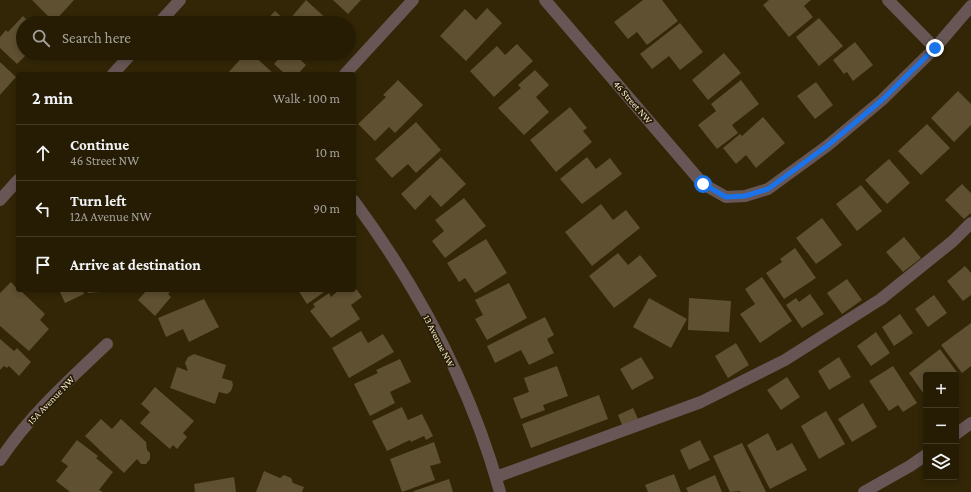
<!DOCTYPE html>
<meta charset="utf-8">
<style>
:root{--surface:#261c04;--page:#2e250e;--text:#f1f3f6;--muted:#a4a19a;--line:#423a26}
body{margin:0;font-family:"Crimson Pro",serif;background:var(--page);color:var(--text)}
.controls{position:absolute;right:12px;bottom:12px;display:grid;overflow:hidden;border-radius:4px;box-shadow:0 2px 6px #0003}
.controls button{width:36px;height:36px;display:grid;place-items:center;padding:0;border:0;border-bottom:1px solid var(--line);background:var(--surface);color:var(--text);font:20px sans-serif}
.stop{position:absolute;width:12px;height:12px;margin:-9px;border:3px solid #1a73e8;border-radius:50%;background:#fff}
.stop.end{background:#1a73e8;border-color:#fff;box-shadow:0 1px 4px #0008}
.list{margin:0;padding:0;list-style:none}
h2{display:flex;justify-content:space-between;align-items:center;height:52px;margin:0;padding:0 16px;font-size:17px}
h2 small{font-size:13px;font-weight:400;color:var(--muted)}
.list li{display:grid;grid-template-columns:26px 1fr auto;gap:12px;align-items:center;box-sizing:border-box;height:56px;padding:0 16px;border-top:1px solid var(--line)}
.list b{display:block;font-size:15px;white-space:nowrap}
.list p{margin:0;font-size:13px;white-space:nowrap;color:var(--muted)}
.list em{font-size:13px;font-style:normal;color:var(--muted)}
.icon{flex:none;width:22px;height:22px;fill:none;stroke:currentColor;stroke-width:2;stroke-linecap:round;stroke-linejoin:round}
.map{position:relative;flex:none;width:971px;height:492px;overflow:hidden}
.search{position:absolute;background:var(--surface);box-shadow:0 2px 6px #0003;left:16px;top:16px;width:340px;height:44px;display:flex;align-items:center;gap:10px;box-sizing:border-box;padding:0 14px;border-radius:22px;color:var(--muted);font-size:15px}
.panel{position:absolute;background:var(--surface);box-shadow:0 2px 6px #0003;left:16px;top:72px;width:340px;height:220px;border-radius:4px}
.map>svg:first-child{display:block}
.building{fill:#5e5031}
.lines{fill:none;stroke-linecap:round;stroke-linejoin:round}
.minor{stroke:#675655;stroke-width:12}
.route{stroke:#1a73e8;stroke-width:5}
.labels{text-anchor:middle;dominant-baseline:central;stroke-width:3.5;stroke-linejoin:round;paint-order:stroke}
.street-label{font-size:10px;fill:#f1ead8;stroke:#281c00}
</style>
<div class="map">
<svg width="971" height="492" viewBox="0 0 971 492">
<rect width="100%" height="100%" fill="#322606"/>
<path class="building" d="M32,0H74L54,22Z
M306,0L331,23H292L289,20Z
M333,0H361L348,14Z
M643,0H662L678,21L647,45L637,32L628,39L614,22Z
M769,0H811L804,6L813,17L789,37L763,5Z
M487,8L502,23L466,61L440,36L465,9L476,20Z
M275,11L288,23H264Z
M23,16L30,23H23V53H28L17,64L0,48V37L6,30L8,32Z
M819,18L843,46L819,66L796,37Z
M680,23L703,52L680,70L669,56L652,69L640,54Z
M855,42L873,65L853,81L847,72L844,74L833,60Z
M517,44L533,61L494,97L470,71L497,46L505,55Z
M246,53H251L274,74H227Z
M284,53H293L306,65L298,74H285L274,64Z
M724,53L741,73L708,100L692,80Z
M0,62L16,77L0,95Z
M535,70L549,85L536,97L549,112L524,135L498,108L521,88L518,85Z
M398,80L423,105L395,133L389,127L375,141L358,124L386,97L383,95Z
M741,80L759,104L732,125L738,133L717,149L698,125L716,111L711,104Z
M816,82L833,105L815,119L797,96Z
M958,91L971,104V125L954,142L931,118Z
M570,107L587,128L583,131L592,142L556,172L530,140Z
M763,117L785,143L756,168L746,155L736,164L723,148L740,134L742,136Z
M416,122L441,150L416,173L408,164L392,178L375,159Z
M927,124L950,148L921,175L898,151Z
M441,157L466,184L441,207L430,195L415,210L401,194Z
M587,157L596,169L610,158L622,174L582,204L560,179Z
M889,159L910,183L887,204L865,180Z
M962,184L971,193V213L964,219L945,200Z
M861,185L882,211L857,231L836,204Z
M464,198L486,226L445,258L432,241L444,231L435,220Z
M601,204L613,220L626,210L640,228L592,266L565,232Z
M822,218L842,245L816,264L796,238Z
M904,237L921,258L903,272L886,252Z
M486,239L507,273L475,293L465,278L459,282L447,263Z
M795,248L816,278L784,299L766,273L782,262L780,259Z
M618,253L628,265L640,255L657,276L614,308L589,276Z
M965,266L971,273V295L963,301L947,281Z
M762,277L792,321L760,343L740,314L755,304L745,289Z
M847,279L862,300L842,314L827,293Z
M11,282L18,290H20L45,314L40,320L49,329L29,351L0,326V293Z
M509,283L527,318L487,340L475,319L483,315L475,300Z
M354,286L362,297L351,305L360,319L331,338L310,311L315,307L313,304L329,293L331,297L339,290H354Z
M59,290H82L84,294L65,303Z
M88,290H111V291L88,293Z
M147,290H172L168,294L171,297L155,316L138,300Z
M298,290H327L307,304Z
M810,294L824,314L802,328L786,305L796,298L799,302Z
M934,295L947,313L928,327L915,309Z
M649,298L687,319L671,348L633,327Z
M689,298L731,301L729,332L688,330Z
M204,299L219,327L189,342L183,329L166,337L158,318Z
M900,314L913,333L894,346L882,327Z
M545,317L554,335L547,339L554,353L529,365L521,350L495,363L487,346Z
M971,323V366L962,373L941,345Z
M361,331L368,343L383,334L394,352L349,378L332,348Z
M876,332L890,353L871,366L857,346Z
M0,339L14,351L17,348L31,362L19,376L9,366L7,368L4,366L0,370Z
M736,343L749,365L728,378L715,356Z
M940,349L959,375L956,376V375H926V397L909,373Z
M194,354L226,365L222,378L232,381L233,385L231,391L227,394L219,392L215,404L170,388L177,367L188,371L185,363L188,357Z
M641,357L654,378L632,390L620,369Z
M839,357L851,377L829,390L818,371Z
M400,359L411,382L390,392L395,403L370,416L354,384L378,373L376,370Z
M557,366L568,396L543,405L545,410L521,419L513,398L529,392L524,378Z
M893,366L917,403L903,412L898,405L889,411L869,381Z
M787,377L800,397L781,410L767,390Z
M155,387L194,421L183,433L187,437L177,449L173,445L170,449L140,423L150,412L141,404Z
M599,395L608,419L531,448L522,424Z
M863,403L877,427L852,442L838,419Z
M402,407L408,420L422,414L433,436L426,440L424,436L411,442L410,440L387,451L372,421Z
M633,408L639,421L623,427L618,415Z
M826,411L845,444L819,459L801,426Z
M101,419L112,429L121,419L146,442L147,450L150,453V459L146,464H141L137,459L124,473L85,436Z
M768,433L777,451L792,443L807,470L770,489L747,445Z
M77,440L98,456L96,458L113,472L99,490L103,492H70L56,481L68,466L61,461Z
M700,440L710,460L689,470L680,450Z
M434,442L441,463L430,466L435,480L402,492L390,459Z
M742,443L766,492H741L740,491L730,492L713,456Z
M264,471L280,478L284,475L291,478L293,483L304,487L302,492H256Z
M674,474L681,492H648L645,485Z
M715,475L722,492H688L686,488Z
M234,477L236,492H195L194,484Z
M449,479L453,492H414V491Z"/>
<g class="lines">
<path class="minor" d="M545,0L703,184L726,197L745,196L768,189L827,146L882,100L935,48L971,6
M888,0L935,48
M159,23L180,0
M113,74L132,53
M345,74L413,0
M0,200L18,180
M354,201C419,289 471,387 500,492
M956,434L971,423
M0,460C30,415 68,381 107,344
M496,477L701,402L785,360L881,299L953,241L971,223
M864,492L910,466L926,455"/>
</g>
<g class="lines">
<path class="route" d="M703,184L726,197L745,196L768,189L827,146L882,100L935,48"/>
</g>
<g class="labels">
<g class="street-label">
<text transform="translate(633 102) rotate(49)">46 Street NW</text>
<text transform="translate(439 341) rotate(63)">13 Avenue NW</text>
<text transform="translate(51 400) rotate(-46)">15A Avenue NW</text>
</g>
</g>
</svg>
<div class="controls">
<button>+</button>
<button>−</button>
<button><svg class="icon" aria-label="layers" viewBox="0 0 24 24"><path d="M12 4l9 5-9 5-9-5zM3 14l9 5 9-5"/></svg></button>
</div>
<div class="stop" style="left:703px;top:184px"></div>
<div class="stop end" style="left:935px;top:48px"></div>
<div class="search"><svg class="icon" aria-label="search" viewBox="0 0 24 24"><circle cx="10" cy="10" r="6"/><path d="M15 15l6 6"/></svg>Search here</div>
<section class="panel">
<h2>2 min<small>Walk · 100 m</small></h2>
<ul class="list">
<li><svg class="icon" aria-label="ahead" viewBox="0 0 24 24"><path d="M12 20V5M6 11l6-6 6 6"/></svg><div><b>Continue</b><p>46 Street NW</p></div><em>10 m</em></li>
<li><svg class="icon" aria-label="left" viewBox="0 0 24 24"><path d="M17 20v-9H6M10 6l-5 5 5 5"/></svg><div><b>Turn left</b><p>12A Avenue NW</p></div><em>90 m</em></li>
<li><svg class="icon" aria-label="arrive" viewBox="0 0 24 24"><path d="M6 21V4h12l-3 4 3 4H6"/></svg><div><b>Arrive at destination</b></div></li>
</ul>
</section>
</div>
